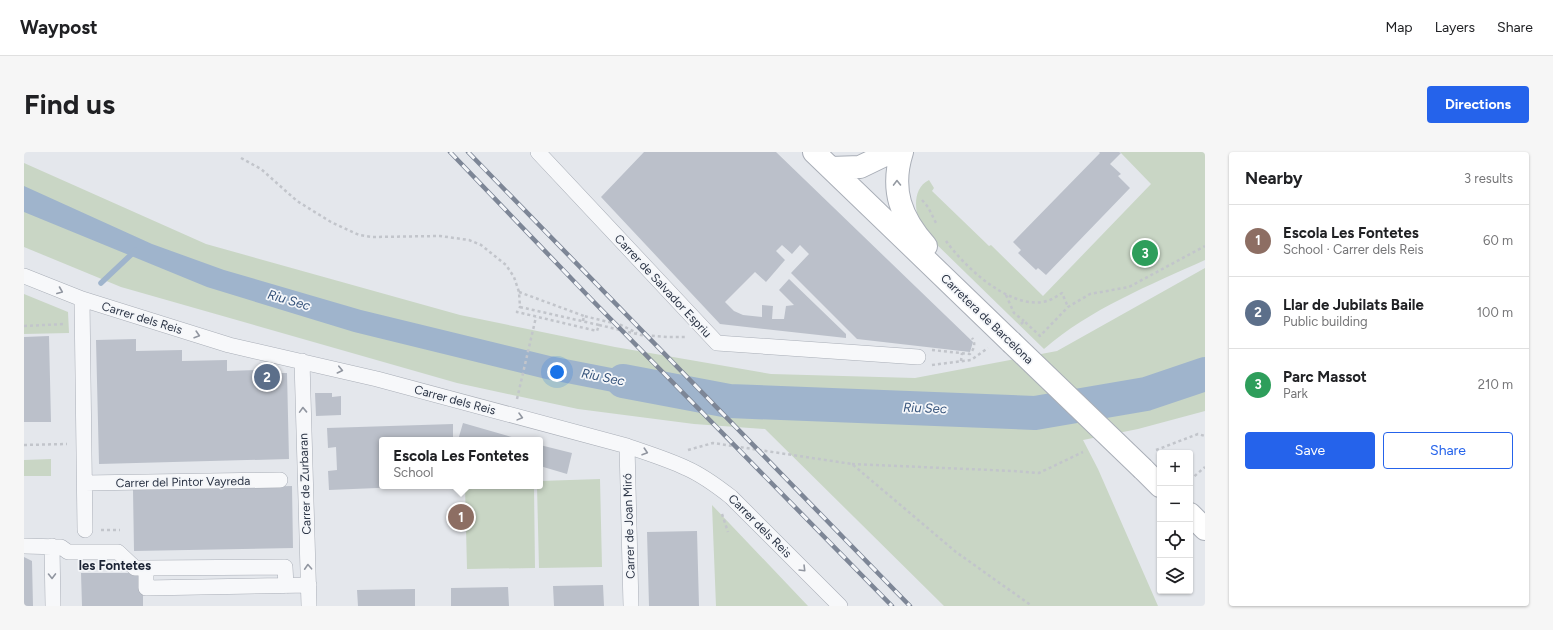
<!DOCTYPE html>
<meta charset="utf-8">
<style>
:root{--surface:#fff;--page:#f6f6f6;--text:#202124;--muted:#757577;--line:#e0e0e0;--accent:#2563eb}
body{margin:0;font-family:Figtree,sans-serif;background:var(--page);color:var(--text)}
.controls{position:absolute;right:12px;bottom:12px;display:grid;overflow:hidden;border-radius:4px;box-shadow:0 1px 3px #0004}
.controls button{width:36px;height:36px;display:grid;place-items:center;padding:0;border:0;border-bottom:1px solid var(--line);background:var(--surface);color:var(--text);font:20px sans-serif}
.you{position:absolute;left:533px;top:220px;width:14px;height:14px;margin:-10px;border:3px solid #fff;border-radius:50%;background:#1a73e8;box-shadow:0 0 0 6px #1a73e833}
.badge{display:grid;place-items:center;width:26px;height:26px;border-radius:50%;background:var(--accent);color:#fff;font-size:13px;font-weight:700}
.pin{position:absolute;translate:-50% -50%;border:2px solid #fff;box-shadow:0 1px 4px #0006}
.popup{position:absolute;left:355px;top:285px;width:164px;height:52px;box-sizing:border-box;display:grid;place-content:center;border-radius:4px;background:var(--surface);filter:drop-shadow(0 1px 3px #0005);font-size:13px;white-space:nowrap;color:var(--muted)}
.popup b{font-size:15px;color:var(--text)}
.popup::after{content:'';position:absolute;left:50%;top:100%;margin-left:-8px;border:8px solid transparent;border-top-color:var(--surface)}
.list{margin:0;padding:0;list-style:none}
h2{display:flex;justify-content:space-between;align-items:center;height:52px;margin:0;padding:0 16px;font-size:17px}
h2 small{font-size:13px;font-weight:400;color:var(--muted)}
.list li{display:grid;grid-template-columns:26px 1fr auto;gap:12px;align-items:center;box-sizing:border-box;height:72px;padding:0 16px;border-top:1px solid var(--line)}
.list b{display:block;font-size:15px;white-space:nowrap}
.list p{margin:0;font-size:13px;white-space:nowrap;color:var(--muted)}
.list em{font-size:13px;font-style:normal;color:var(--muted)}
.actions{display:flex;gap:8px;padding:12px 16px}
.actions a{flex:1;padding:9px 0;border:1px solid var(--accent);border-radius:4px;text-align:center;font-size:14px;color:var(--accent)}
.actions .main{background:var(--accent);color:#fff}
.icon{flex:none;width:22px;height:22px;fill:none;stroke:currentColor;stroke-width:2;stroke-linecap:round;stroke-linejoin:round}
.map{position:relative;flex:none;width:1181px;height:454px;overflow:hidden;border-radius:4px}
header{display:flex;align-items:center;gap:24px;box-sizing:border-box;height:56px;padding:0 20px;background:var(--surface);border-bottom:1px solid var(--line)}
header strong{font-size:19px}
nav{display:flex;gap:22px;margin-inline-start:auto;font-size:14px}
.intro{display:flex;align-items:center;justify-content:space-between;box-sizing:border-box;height:96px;padding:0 24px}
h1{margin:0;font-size:28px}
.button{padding:10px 18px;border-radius:4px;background:var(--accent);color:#fff;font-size:14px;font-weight:700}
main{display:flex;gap:24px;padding:0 24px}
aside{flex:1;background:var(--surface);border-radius:4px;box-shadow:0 1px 3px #0004}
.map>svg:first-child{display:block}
.green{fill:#c9d6c5}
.water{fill:#9fb4cc}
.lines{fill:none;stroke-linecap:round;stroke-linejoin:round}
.stream{stroke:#9fb4cc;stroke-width:5.5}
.river{stroke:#9fb4cc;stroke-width:34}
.building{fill:#bbc0ca}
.street-casing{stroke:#a9aeb7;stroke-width:16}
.secondary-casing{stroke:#a9aeb7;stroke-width:24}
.path{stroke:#c2c5cb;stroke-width:2.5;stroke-dasharray:3 3;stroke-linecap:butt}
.street{stroke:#f7f8fa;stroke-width:15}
.secondary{stroke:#fff;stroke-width:22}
.rail-casing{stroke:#7d8696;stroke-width:4.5}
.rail{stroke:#f4f6f9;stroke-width:3;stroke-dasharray:9;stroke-linecap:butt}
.secondary-bridge-casing{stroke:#a9aeb7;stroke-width:24;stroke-linecap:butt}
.secondary-bridge{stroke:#fff;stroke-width:22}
.oneway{stroke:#959aa2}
.oneway2{stroke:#9196a0}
.labels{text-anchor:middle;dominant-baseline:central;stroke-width:3.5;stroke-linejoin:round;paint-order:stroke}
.street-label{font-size:12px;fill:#2b3445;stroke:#f4f6f9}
.water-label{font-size:13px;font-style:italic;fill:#34527a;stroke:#f4f6f9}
.neighbourhood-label{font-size:13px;font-weight:bold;fill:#1d2536;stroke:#f4f6f9}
</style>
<header>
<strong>Waypost</strong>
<nav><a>Map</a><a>Layers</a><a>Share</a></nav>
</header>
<div class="intro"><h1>Find us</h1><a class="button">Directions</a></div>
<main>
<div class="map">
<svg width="1181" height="454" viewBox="0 0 1181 454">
<rect width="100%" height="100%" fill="#e4e7ec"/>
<path class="green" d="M1096,0H1181V108C1126,133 1066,157 1020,197L905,85C901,80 897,74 895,68C890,55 890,35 905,28L910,36L908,39L965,94L967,93L1019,144L1127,32Z
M0,11L182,92L436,163L591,195L747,222L891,226L1033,199L1181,116V259L1114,277L1059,288L1074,317L1134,454H920L741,277L670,272L554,257L433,231L97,135L0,95Z
M0,142L44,160L45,181L0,182Z
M27,307V324H0V308Z
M576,327L578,415L515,416L513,334H516V329Z
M441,334H510L511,416L443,417Z
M688,353L784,454H692Z"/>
<path class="water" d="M0,34L128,92L200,118L337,158L526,204L634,225L660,254L522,227L330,180L183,135L0,60Z"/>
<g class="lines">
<path class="stream" d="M77,131L112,98"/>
<path class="river" d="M599,229L705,249L1011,261L1122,242L1181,222"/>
</g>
<path class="building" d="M620,0H752L949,190L946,200L833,187L767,121L785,102L776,93L768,102L758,93L752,99L761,108L742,130L731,120L701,150L710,159L719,163L738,165V153L749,154L748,167H760L762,154L770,153L755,138L765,127L822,182V186L696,172L577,45Z
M1075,0H1095L1097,1L1086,12L1097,22L1094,24L1106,36L1022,123L1014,116L1012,118L994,101L997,98L989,90L1076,1Z
M25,184L27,270H0V185Z
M112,187V199L158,198V209L203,208V219L232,218V221H263L265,307L75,312L72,188Z
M291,241H308V245L317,244V263L292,264Z
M439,271L498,288H434Z
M429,272V288H358V334H377V335L305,338L304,319L313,318L312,295L304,296L303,276Z
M516,293L548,301L543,322L516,314Z
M268,334L269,396L110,399L109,338Z
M673,379L675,454H625L623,380Z
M0,405L8,409L9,454H0Z
M57,421H119V454H58Z
M579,433L580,454H530L529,434Z
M484,435L485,454H427V436Z
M391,437V454H334L333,438Z"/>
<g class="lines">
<g class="street-casing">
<path id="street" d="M514,0L693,191L894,205
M0,124L58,147L205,193L353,227L603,294C623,301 643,307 662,316C678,323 693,334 707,345L816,454
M58,147L61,378
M278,209L285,454
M603,294L607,454
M61,331L256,328
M0,394L37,395L44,400H94L111,416H122V436L285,433
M28,394L29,454
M122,416L261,415L262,434"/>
</g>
<g class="secondary-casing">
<path id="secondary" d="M790,0L987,190
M878,0C866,38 877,66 902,94
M807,16L836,15L867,0
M1119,317L1136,334
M1166,362L1181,377"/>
</g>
<path class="path" d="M217,6L237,17L273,49L307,70L335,83L348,85L416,84L445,88L457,93L482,113L490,125L495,140L496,155
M898,48L904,55L913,73
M922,89C941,115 983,155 1018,150C1026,149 1032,145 1038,141L1044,155
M495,140L560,164
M982,143L990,161L1000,169
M496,155L575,173L573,179L493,160Z
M559,169L560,164L597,173L613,181
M997,172L1000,169L1016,184L1044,155L1066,142L1105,135L1181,94
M575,173L617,183L643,185H663
M0,174L41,172
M908,198L946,202C950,197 952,191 948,186
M937,209L938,201
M908,213L947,208L964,196
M493,247L512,165
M0,293L43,292
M664,298L689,291L828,312L932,400L1008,454
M1132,298L1174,282L1181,284
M828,312L989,319L1015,321L1059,300
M1166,328L1181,315
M698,362L704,380
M77,378H96"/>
<use href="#street" class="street"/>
<use href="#secondary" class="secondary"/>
<g class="rail-casing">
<path id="rail" d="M426,0L567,147L868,454
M444,0L886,454"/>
</g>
<use href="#rail" class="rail"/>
<g class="secondary-bridge-casing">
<path id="secondary-bridge" d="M987,190L1119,317"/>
</g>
<use href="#secondary-bridge" class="secondary-bridge"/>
</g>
<defs><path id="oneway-chevron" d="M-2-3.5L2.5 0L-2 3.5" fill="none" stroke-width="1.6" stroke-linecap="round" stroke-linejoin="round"/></defs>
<use class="oneway" href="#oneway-chevron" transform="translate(873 31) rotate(-91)"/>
<g class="oneway2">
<use href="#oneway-chevron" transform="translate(36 139) rotate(22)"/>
<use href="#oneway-chevron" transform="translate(173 183) rotate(17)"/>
<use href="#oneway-chevron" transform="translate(316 218) rotate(13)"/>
<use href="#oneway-chevron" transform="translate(279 258) rotate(-92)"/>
<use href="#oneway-chevron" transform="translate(496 265) rotate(15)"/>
<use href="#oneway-chevron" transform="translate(621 300) rotate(18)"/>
<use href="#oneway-chevron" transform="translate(284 415) rotate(-93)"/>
<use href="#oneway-chevron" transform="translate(779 417) rotate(45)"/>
<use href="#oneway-chevron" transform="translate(28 424) rotate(89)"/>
</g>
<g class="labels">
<g class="street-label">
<text transform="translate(639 134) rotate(47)">Carrer de Salvador Espriu</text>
<text transform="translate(118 166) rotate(17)">Carrer dels Reis</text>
<text transform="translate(963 167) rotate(44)">Carretera de Barcelona</text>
<text transform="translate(431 248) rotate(15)">Carrer dels Reis</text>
<text transform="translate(159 330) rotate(-1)">Carrer del Pintor Vayreda</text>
<text transform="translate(281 332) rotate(-92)">Carrer de Zurbaran</text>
<text transform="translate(605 374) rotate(-92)">Carrer de Joan Miró</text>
<text transform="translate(736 374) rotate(45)">Carrer dels Reis</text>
</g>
<g class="water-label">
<text transform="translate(265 148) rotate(16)">Riu Sec</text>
<text transform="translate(579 225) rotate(11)">Riu Sec</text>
<text transform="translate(901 256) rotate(2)">Riu Sec</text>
</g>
<g class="neighbourhood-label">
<text x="91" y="413">les Fontetes</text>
</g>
</g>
</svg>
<div class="controls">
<button>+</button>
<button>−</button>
<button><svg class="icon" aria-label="locate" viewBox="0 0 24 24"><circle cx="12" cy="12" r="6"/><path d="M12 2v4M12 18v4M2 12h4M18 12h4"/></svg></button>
<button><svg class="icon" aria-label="layers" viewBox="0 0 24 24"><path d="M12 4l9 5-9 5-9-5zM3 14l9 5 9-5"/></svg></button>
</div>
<div class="you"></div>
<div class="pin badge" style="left:437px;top:365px;background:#8d6e63">1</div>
<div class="popup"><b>Escola Les Fontetes</b>School</div>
<div class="pin badge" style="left:243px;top:225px;background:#5c6f8a">2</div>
<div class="pin badge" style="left:1121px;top:101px;background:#2e9e5b">3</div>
</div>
<aside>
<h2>Nearby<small>3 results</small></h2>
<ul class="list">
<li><span class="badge" style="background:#8d6e63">1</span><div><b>Escola Les Fontetes</b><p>School · Carrer dels Reis</p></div><em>60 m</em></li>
<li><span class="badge" style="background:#5c6f8a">2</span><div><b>Llar de Jubilats Baile</b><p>Public building</p></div><em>100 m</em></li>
<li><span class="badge" style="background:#2e9e5b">3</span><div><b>Parc Massot</b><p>Park</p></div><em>210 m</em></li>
</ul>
<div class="actions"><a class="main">Save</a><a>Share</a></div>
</aside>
</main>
